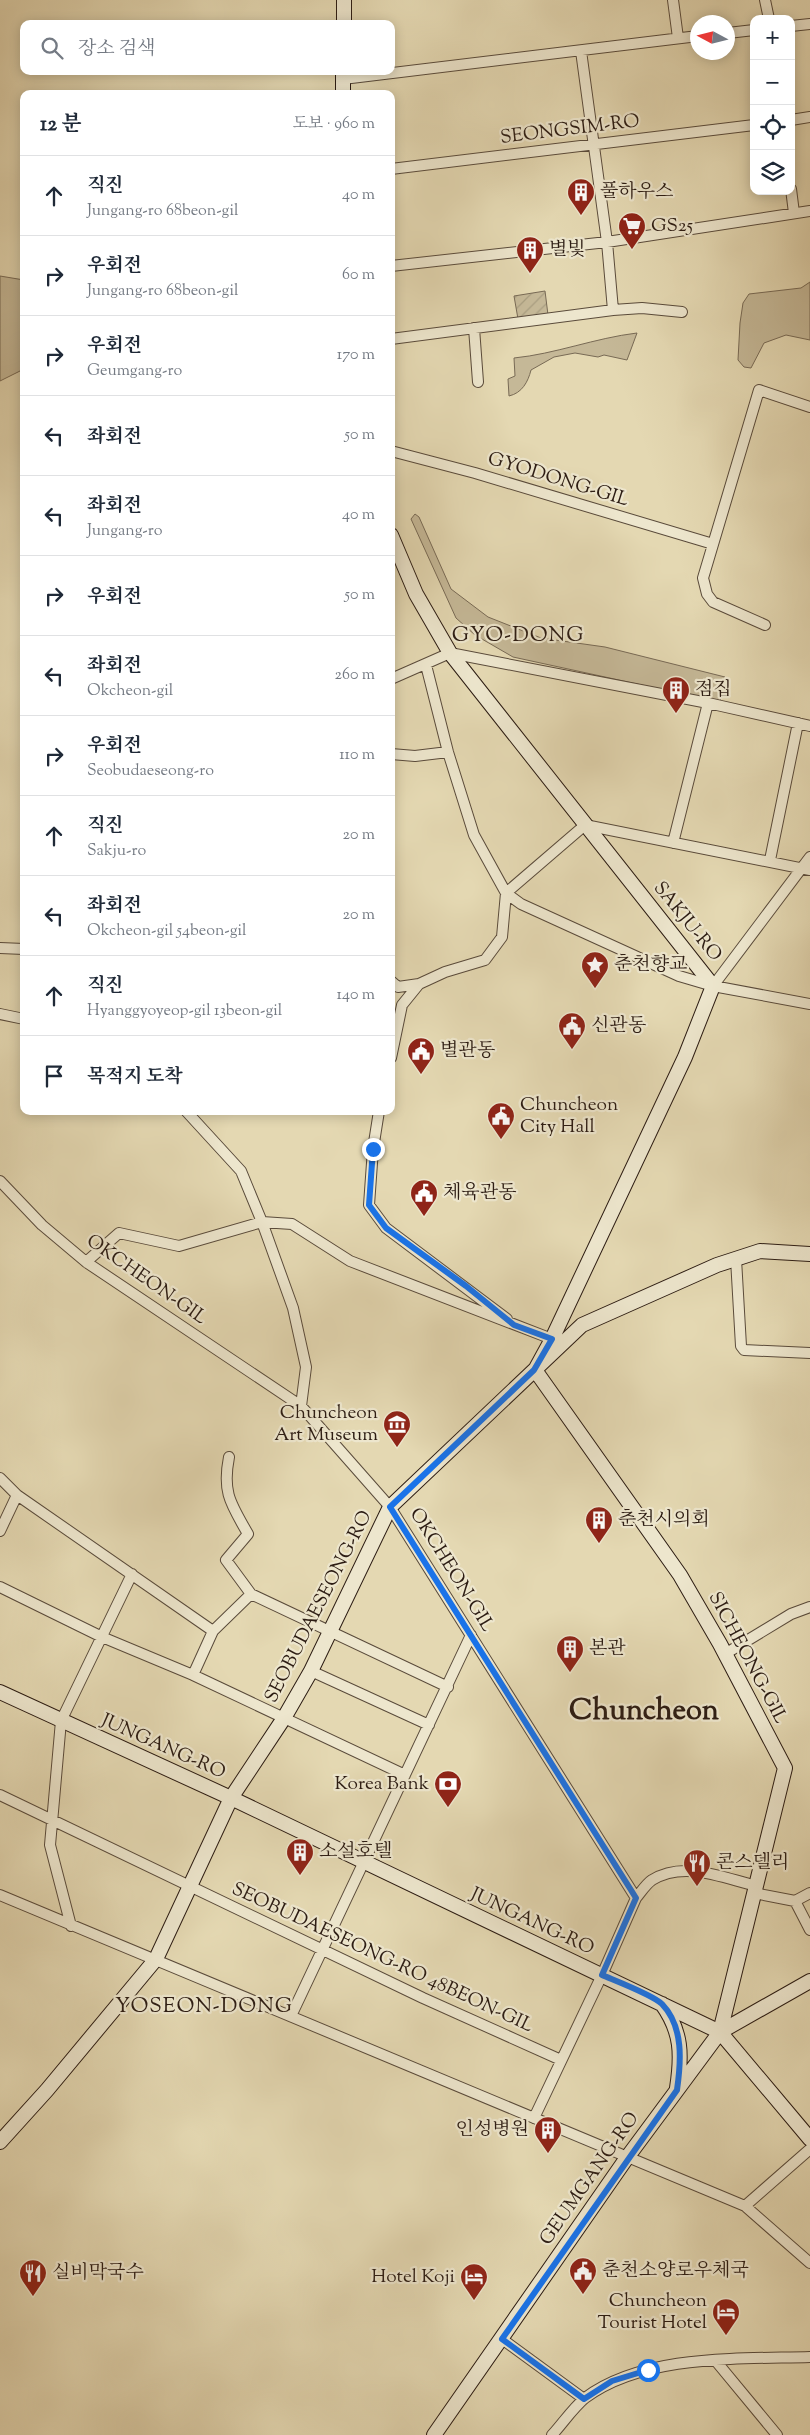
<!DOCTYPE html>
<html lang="ko">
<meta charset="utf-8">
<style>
:root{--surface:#fff;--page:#f2f2f3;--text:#1f2937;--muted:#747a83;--line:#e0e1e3}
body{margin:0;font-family:"Sorts Mill Goudy","Noto Serif KR",serif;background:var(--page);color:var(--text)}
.controls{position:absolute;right:15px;top:15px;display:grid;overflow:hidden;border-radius:10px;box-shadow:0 2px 12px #0003}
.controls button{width:45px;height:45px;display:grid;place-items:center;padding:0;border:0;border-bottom:1px solid var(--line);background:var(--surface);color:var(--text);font:25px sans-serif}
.compass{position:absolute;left:690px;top:15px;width:45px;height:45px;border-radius:50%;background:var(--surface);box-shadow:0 2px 12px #0003;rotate:277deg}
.stop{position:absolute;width:15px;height:15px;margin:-11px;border:4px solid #1a73e8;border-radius:50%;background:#fff}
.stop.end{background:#1a73e8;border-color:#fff;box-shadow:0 1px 5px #0008}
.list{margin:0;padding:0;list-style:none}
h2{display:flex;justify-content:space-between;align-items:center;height:65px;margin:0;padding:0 20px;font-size:21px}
h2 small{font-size:16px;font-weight:400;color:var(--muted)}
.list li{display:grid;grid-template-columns:32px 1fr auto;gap:15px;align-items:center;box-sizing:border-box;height:80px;padding:0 20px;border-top:1px solid var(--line)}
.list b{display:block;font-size:19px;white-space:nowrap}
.list p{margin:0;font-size:16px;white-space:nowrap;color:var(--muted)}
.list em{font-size:16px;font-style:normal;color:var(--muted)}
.icon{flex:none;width:28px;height:28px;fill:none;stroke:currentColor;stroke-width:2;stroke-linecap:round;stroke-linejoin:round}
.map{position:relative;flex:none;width:810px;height:2435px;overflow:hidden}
.search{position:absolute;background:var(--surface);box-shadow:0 2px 12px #0003;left:20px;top:20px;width:375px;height:55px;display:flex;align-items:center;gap:12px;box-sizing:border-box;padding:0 18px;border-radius:10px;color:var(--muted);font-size:19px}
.panel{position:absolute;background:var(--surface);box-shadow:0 2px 12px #0003;left:20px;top:90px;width:375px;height:1025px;border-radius:10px}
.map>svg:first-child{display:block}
.green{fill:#c5b897;stroke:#786a55}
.garden{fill:url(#garden-furrows);stroke:#786a55}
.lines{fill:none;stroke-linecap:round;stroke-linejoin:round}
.street-casing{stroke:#5a4b3b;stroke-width:12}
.secondary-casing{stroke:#2c1c13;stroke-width:16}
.street{stroke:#ede6cd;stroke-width:10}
.secondary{stroke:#ede6cd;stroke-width:14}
.route{stroke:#1a73e8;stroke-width:6}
.labels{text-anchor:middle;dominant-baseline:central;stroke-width:4.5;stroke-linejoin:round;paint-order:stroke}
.street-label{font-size:19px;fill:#2c1c13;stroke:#ede6cd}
.poi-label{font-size:19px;fill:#2c1c13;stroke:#ede6cd;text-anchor:start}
.quarter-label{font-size:21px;letter-spacing:1px;fill:#2c1c13;stroke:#ede6cd}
.town-label{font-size:29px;font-weight:bold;fill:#2c1c13;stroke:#ede6cd}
</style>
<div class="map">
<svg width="810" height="2435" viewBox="0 0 810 2435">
<defs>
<pattern id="garden-furrows" width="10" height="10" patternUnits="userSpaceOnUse" patternTransform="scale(1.25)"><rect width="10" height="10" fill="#c5b897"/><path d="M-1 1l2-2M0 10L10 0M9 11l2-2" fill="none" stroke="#a99e81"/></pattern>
</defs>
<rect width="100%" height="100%" fill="#e4d8b2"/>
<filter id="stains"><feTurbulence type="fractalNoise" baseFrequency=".004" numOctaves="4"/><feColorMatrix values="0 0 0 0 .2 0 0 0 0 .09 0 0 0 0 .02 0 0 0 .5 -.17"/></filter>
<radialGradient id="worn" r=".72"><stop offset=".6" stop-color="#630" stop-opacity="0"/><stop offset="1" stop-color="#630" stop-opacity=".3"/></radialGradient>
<path class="green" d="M0,276L24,280V369L0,381Z
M810,282V340L786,335L764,343L751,368L744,367L738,360L740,323L743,303L749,294L801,288Z
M637,333L627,360L604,355L598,357L575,353L554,357L531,370C528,382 522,393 509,396L508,379L515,376L514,358C555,354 595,338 637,333Z
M415,514L419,517L451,589L488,617L541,638L605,647L725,677L720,702L513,657L475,635L456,618L411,519Z"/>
<path class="garden" d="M545,291L548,315L518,319L514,296Z"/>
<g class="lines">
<g class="street-casing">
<path id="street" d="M673,0L678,38
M765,0L769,19
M791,26L810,24
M728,33L754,30
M343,79L698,36
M791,120L810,117
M391,169L754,125
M791,189L794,213
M391,266L607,242L810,211
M613,310L642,308L682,312
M474,328L478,382
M391,339L613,310L607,242L581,51
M391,451L475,473L713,544
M765,625L713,602L707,594L703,578L759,390L810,407
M426,665L448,752L474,835L506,893L521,904L679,976L713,986L810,1004
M391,679L450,653L708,703L810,726
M391,754L415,756L448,752
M673,843L708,703
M770,860L798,723
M0,948L24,949
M391,981L398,987L419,984
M713,986L810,857
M0,1014L24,1019
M391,1058L402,1005L419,984L445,972L485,960L502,937L506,893L585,825L810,870
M186,1111L241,1171L262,1222L293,1308L306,1367L301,1406
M379,1111L373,1149L369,1205L386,1228L507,1319
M0,1181L42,1225L86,1262L301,1406L390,1507L636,1898C641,1892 646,1884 652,1880C684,1860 723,1878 757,1886
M736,1259L741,1346L744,1350L810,1353
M86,1262L119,1233L179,1246L262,1222L292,1224L350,1261L552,1339
M229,1457C222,1493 231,1504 248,1534L226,1560L251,1594
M0,1478L17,1495L0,1531
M17,1495L213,1631
M0,1587L102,1637L193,1675L405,1775
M725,1654L791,1614L810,1607
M311,1671L429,1725
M193,1675L213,1631L251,1594L448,1687
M0,1795L423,1998L561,2060
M754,1893L795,1901L810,1893
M0,1895L745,2206L810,2263
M795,1901L810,1930
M71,1926L50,1845L61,1721L132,1574
M291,2016L471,1635
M534,2118L602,1975L636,1898
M745,2206L810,2149
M502,2339L584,2399
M715,2360L777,2435
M552,2435C563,2423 573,2408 585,2398C644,2354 739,2359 810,2357"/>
</g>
<g class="secondary-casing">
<path id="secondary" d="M344,24V0
M343,94V71
M391,535L416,594L450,653L713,986L685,1057L552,1339L535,1370L680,1575L720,1644L785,1768L720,2032
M0,1692L231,1798L720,2032L810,2139
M662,2004C682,2032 682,2055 677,2088
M0,2142L47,2090L156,1959L231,1798L284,1718L311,1671L390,1507L582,1325L717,1265L760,1251L810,1254
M434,2435L626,2159L720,2032L810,1981"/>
</g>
<use href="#street" class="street"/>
<use href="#secondary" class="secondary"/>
</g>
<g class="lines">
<path class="route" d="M373,1149L369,1205L386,1228L466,1286L514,1325L552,1339L534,1370L390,1507L636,1898L602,1975C616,1981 653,1995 662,2004C684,2027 681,2062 677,2090L502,2339L584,2399L612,2381L648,2370"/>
</g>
<defs>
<g id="building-pin" transform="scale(1.4375)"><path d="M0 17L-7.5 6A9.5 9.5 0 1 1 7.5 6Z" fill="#8f2418" stroke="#ede6cd"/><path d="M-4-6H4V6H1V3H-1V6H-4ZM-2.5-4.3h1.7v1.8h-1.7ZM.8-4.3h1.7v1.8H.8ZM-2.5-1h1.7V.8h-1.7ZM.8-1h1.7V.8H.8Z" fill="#fff"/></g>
<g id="supermarket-pin" transform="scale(1.4375)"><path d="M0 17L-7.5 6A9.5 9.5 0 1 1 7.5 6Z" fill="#8f2418" stroke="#ede6cd"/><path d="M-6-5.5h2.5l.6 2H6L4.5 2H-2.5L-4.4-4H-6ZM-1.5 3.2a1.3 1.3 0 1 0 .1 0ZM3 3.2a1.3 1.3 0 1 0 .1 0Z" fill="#fff"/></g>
<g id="sight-pin" transform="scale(1.4375)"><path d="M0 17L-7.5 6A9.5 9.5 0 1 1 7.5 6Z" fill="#8f2418" stroke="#ede6cd"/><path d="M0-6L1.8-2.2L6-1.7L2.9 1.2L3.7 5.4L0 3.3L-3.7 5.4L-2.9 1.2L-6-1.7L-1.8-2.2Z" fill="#fff"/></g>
<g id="civic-pin" transform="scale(1.4375)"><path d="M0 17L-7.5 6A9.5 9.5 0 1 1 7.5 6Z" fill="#8f2418" stroke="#ede6cd"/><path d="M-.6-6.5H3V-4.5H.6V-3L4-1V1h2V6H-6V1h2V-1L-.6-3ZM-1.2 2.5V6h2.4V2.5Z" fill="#fff"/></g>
<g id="museum-pin" transform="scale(1.4375)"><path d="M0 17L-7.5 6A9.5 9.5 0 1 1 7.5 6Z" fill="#8f2418" stroke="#ede6cd"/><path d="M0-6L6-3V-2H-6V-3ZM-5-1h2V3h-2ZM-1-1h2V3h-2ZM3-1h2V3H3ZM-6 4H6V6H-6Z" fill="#fff"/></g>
<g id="bank-pin" transform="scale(1.4375)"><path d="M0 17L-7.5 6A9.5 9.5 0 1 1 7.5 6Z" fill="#8f2418" stroke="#ede6cd"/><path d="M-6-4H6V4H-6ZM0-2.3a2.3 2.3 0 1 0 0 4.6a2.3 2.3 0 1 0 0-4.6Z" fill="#fff"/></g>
<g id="restaurant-pin" transform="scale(1.4375)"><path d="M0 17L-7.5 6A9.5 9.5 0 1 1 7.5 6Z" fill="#8f2418" stroke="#ede6cd"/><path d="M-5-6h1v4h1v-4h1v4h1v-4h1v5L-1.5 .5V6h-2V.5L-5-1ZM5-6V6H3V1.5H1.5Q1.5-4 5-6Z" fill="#fff"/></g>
<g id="hotel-pin" transform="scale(1.4375)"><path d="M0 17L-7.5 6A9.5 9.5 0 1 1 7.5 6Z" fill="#8f2418" stroke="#ede6cd"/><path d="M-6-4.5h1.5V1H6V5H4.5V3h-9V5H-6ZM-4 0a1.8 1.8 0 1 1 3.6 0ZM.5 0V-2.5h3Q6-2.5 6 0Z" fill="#fff"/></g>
</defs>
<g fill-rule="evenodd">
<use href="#building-pin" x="581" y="192"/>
<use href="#supermarket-pin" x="632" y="226"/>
<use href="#building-pin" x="530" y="250"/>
<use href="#building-pin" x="676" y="690"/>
<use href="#sight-pin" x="595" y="965"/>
<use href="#civic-pin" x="572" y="1026"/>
<use href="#civic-pin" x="421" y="1051"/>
<use href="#civic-pin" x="501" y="1116"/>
<use href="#civic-pin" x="424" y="1193"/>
<use href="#museum-pin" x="397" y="1424"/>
<use href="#building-pin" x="599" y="1520"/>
<use href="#building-pin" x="570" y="1649"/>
<use href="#bank-pin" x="448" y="1784"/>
<use href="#building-pin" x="300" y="1852"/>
<use href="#restaurant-pin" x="697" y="1863"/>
<use href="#building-pin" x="548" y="2130"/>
<use href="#civic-pin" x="583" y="2271"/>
<use href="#restaurant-pin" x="33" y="2273"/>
<use href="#hotel-pin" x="474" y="2277"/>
<use href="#hotel-pin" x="726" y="2312"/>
</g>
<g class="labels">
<g class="street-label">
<text transform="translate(570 130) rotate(-7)">SEONGSIM-RO</text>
<text transform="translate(558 480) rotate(17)">GYODONG-GIL</text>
<text transform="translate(687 922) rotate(51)">SAKJU-RO</text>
<text transform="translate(146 1280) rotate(35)">OKCHEON-GIL</text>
<text transform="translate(451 1570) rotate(58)">OKCHEON-GIL</text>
<text transform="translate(319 1607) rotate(-63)">SEOBUDAESEONG-RO</text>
<text transform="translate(747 1658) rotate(62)">SICHEONG-GIL</text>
<text transform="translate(163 1747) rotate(24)">JUNGANG-RO</text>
<text transform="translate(532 1922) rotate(25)">JUNGANG-RO</text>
<text transform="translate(382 1958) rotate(25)">SEOBUDAESEONG-RO 48BEON-GIL</text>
<text transform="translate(590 2179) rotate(-55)">GEUMGANG-RO</text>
</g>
<g class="poi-label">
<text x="600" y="192">풀하우스</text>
<text x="651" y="226">GS25</text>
<text x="549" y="250">별빛</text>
<text x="695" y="690">점집</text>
<text x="614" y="965">춘천향교</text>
<text x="591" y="1026">신관동</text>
<text x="440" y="1051">별관동</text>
<text x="520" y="1105">Chuncheon<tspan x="520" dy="22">City Hall</tspan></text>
<text x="443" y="1193">체육관동</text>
<text x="378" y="1413" text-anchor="end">Chuncheon<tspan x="378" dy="22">Art Museum</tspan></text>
<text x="618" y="1520">춘천시의회</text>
<text x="589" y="1649">본관</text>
<text x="429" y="1784" text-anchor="end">Korea Bank</text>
<text x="319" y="1852">소설호텔</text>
<text x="716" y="1863">콘스델리</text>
<text x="529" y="2130" text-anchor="end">인성병원</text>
<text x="602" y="2271">춘천소양로우체국</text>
<text x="52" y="2273">실비막국수</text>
<text x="455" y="2277" text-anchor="end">Hotel Koji</text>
<text x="707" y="2301" text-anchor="end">Chuncheon<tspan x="707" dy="22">Tourist Hotel</tspan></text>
</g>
<g class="quarter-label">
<text x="518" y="636">GYO-DONG</text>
<text x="204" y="2007">YOSEON-DONG</text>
</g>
<g class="town-label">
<text x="644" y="1712">Chuncheon</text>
</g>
</g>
<rect width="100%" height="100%" filter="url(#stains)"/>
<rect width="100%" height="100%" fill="url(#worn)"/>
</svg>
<div class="controls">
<button>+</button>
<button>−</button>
<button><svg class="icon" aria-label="locate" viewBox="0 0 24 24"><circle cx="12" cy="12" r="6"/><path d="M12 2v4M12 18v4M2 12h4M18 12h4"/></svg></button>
<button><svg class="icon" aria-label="layers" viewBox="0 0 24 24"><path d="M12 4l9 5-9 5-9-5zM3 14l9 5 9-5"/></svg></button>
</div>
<svg class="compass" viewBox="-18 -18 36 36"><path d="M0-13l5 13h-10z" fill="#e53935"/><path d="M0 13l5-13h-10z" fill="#747a83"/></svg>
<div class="stop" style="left:648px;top:2370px"></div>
<div class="stop end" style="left:373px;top:1149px"></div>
<div class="search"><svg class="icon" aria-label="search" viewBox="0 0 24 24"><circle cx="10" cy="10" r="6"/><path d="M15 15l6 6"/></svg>장소 검색</div>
<section class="panel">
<h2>12 분<small>도보 · 960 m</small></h2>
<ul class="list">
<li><svg class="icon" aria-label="ahead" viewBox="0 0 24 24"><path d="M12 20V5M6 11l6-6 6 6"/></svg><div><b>직진</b><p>Jungang-ro 68beon-gil</p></div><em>40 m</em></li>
<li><svg class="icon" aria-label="right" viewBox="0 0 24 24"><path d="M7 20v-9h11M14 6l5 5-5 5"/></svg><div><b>우회전</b><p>Jungang-ro 68beon-gil</p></div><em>60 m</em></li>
<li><svg class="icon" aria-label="right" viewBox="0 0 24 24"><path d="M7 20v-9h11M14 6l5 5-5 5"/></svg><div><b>우회전</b><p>Geumgang-ro</p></div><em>170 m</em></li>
<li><svg class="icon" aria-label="left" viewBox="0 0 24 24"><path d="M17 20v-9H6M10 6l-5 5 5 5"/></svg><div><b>좌회전</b></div><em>50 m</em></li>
<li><svg class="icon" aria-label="left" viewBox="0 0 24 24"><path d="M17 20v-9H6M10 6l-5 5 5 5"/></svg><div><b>좌회전</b><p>Jungang-ro</p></div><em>40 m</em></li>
<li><svg class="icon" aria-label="right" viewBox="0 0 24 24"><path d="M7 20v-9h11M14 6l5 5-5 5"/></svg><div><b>우회전</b></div><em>50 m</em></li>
<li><svg class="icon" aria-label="left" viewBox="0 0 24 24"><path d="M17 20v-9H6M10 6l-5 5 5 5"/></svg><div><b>좌회전</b><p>Okcheon-gil</p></div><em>260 m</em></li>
<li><svg class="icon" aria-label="right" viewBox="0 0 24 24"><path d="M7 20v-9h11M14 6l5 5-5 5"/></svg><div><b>우회전</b><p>Seobudaeseong-ro</p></div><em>110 m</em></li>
<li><svg class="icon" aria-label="ahead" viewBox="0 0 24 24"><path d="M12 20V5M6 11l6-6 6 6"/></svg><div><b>직진</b><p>Sakju-ro</p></div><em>20 m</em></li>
<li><svg class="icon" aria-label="left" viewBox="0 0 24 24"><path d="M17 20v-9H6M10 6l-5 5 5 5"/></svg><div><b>좌회전</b><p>Okcheon-gil 54beon-gil</p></div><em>20 m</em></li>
<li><svg class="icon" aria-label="ahead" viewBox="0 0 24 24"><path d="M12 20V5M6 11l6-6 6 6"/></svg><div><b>직진</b><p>Hyanggyoyeop-gil 13beon-gil</p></div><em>140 m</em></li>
<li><svg class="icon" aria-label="arrive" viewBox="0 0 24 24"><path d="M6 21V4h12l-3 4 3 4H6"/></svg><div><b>목적지 도착</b></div></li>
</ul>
</section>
</div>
